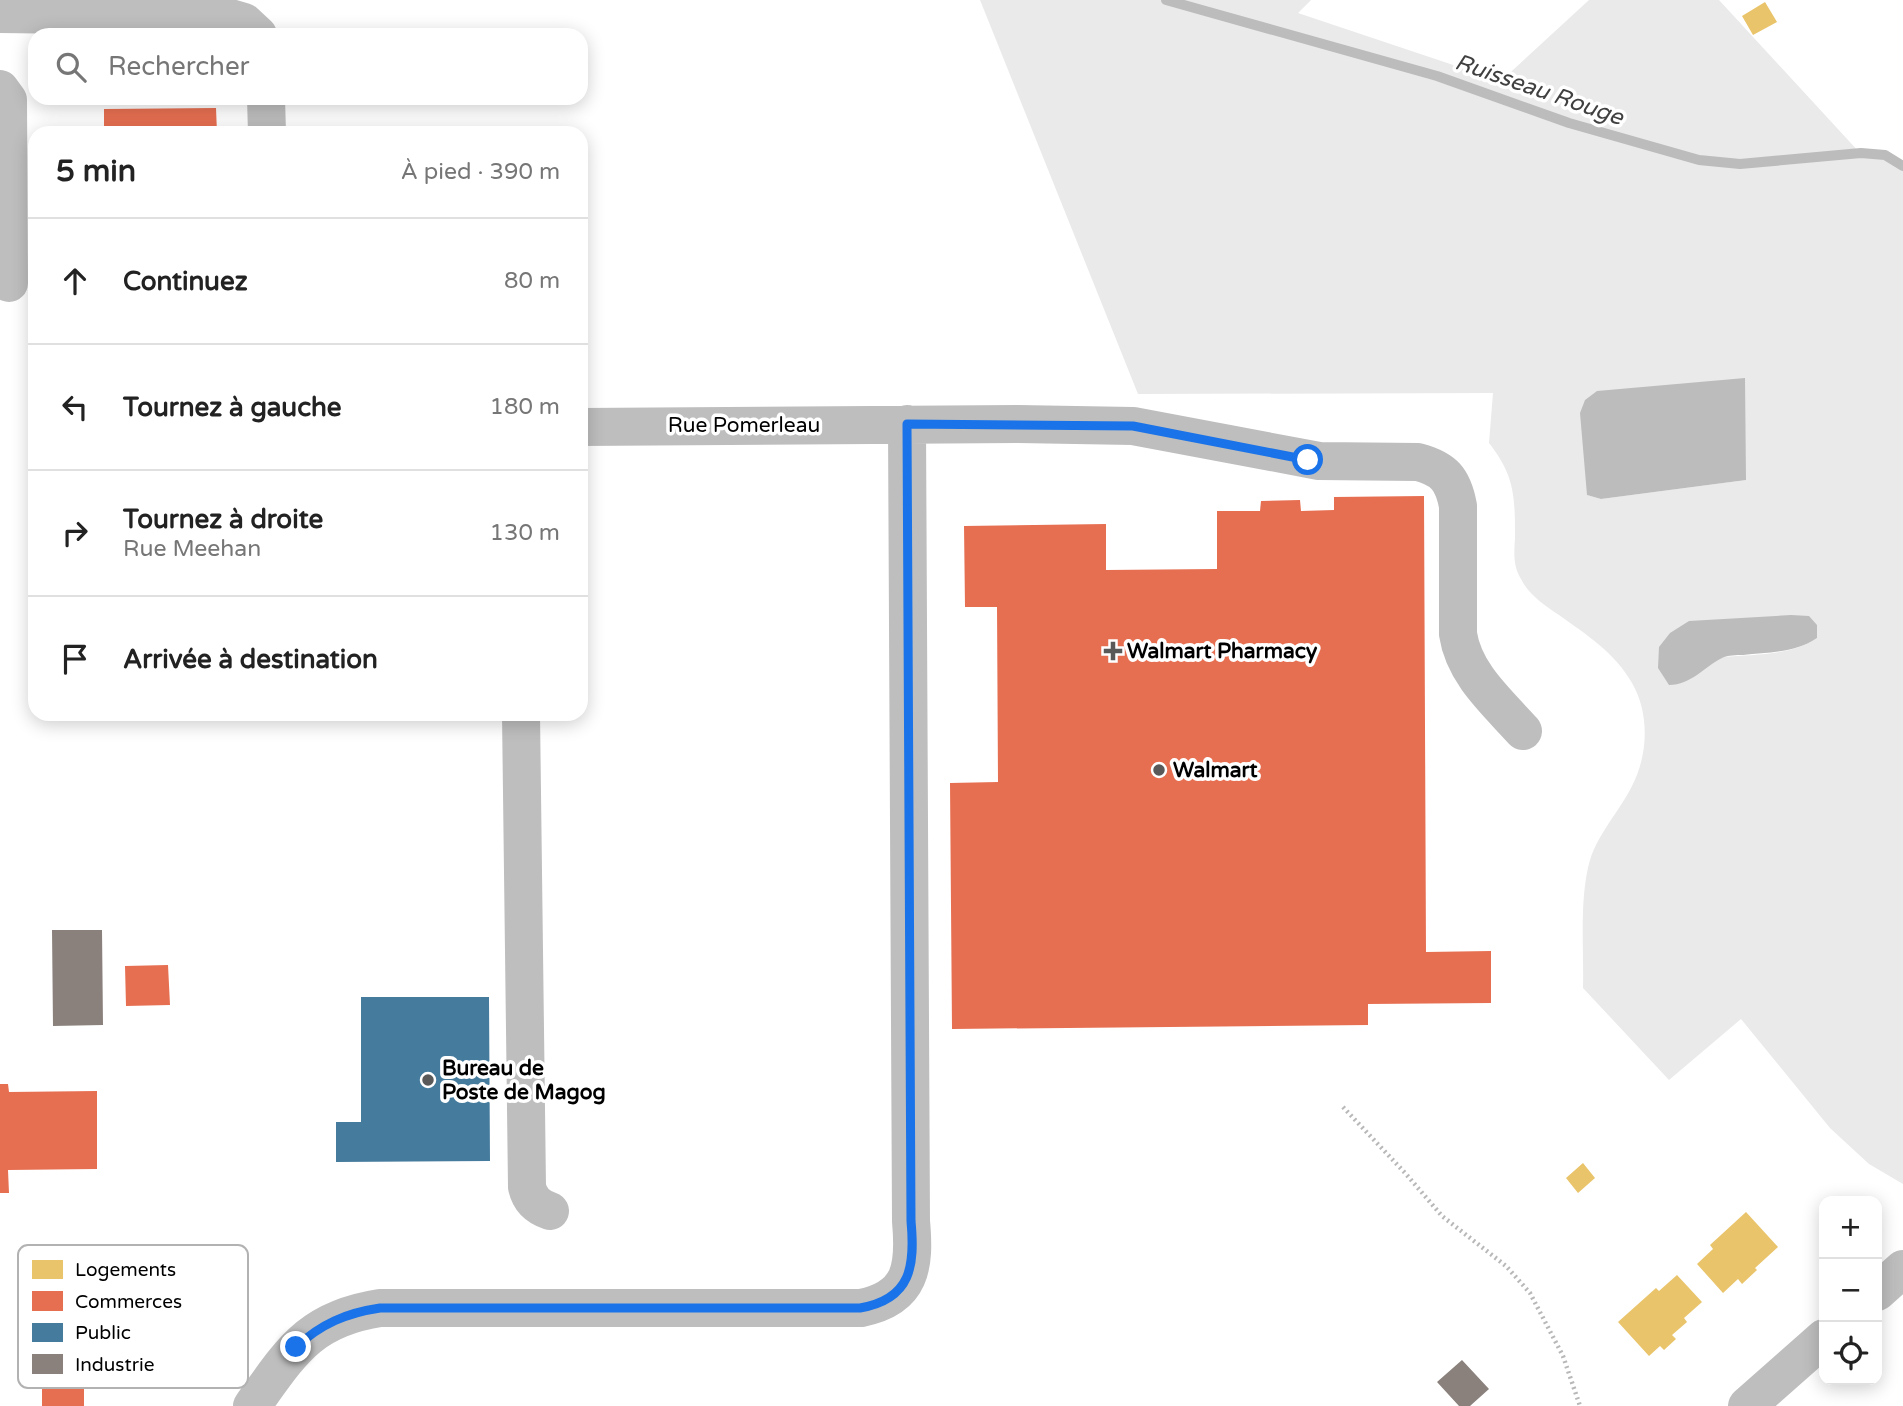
<!DOCTYPE html>
<html lang="fr">
<meta charset="utf-8">
<style>
:root{--surface:#fff;--page:#f6f6f6;--text:#222;--muted:#767676;--line:#e0e0e0}
body{margin:0;font-family:"Varela Round",sans-serif;background:var(--page);color:var(--text)}
.controls{position:absolute;right:21px;bottom:21px;display:grid;overflow:hidden;border-radius:14px;box-shadow:0 4px 18px #0003}
.controls button{width:63px;height:63px;display:grid;place-items:center;padding:0;border:0;border-bottom:2px solid var(--line);background:var(--surface);color:var(--text);font:35px sans-serif}
.stop{position:absolute;width:21px;height:21px;margin:-16px;border:5px solid #1a73e8;border-radius:50%;background:#fff}
.stop.end{background:#1a73e8;border-color:#fff;box-shadow:0 2px 7px #0008}
.list{margin:0;padding:0;list-style:none}
h2{display:flex;justify-content:space-between;align-items:center;height:91px;margin:0;padding:0 28px;font-size:30px}
h2 small{font-size:23px;font-weight:400;color:var(--muted)}
.list li{display:grid;grid-template-columns:46px 1fr auto;gap:21px;align-items:center;box-sizing:border-box;height:126px;padding:0 28px;border-top:2px solid var(--line)}
.list b{display:block;font-size:26px;white-space:nowrap}
.list p{margin:0;font-size:23px;white-space:nowrap;color:var(--muted)}
.list em{font-size:23px;font-style:normal;color:var(--muted)}
.icon{flex:none;width:38px;height:38px;fill:none;stroke:currentColor;stroke-width:2;stroke-linecap:round;stroke-linejoin:round}
.map{position:relative;flex:none;width:1903px;height:1406px;overflow:hidden}
.search{position:absolute;background:var(--surface);box-shadow:0 4px 18px #0003;left:28px;top:28px;width:560px;height:77px;display:flex;align-items:center;gap:18px;box-sizing:border-box;padding:0 24px;border-radius:21px;color:var(--muted);font-size:26px}
.panel{position:absolute;background:var(--surface);box-shadow:0 4px 18px #0003;left:28px;top:126px;width:560px;height:595px;border-radius:21px}
.map>svg:first-child{display:block}
.green{fill:#eaeaea;fill-rule:evenodd}
.water{fill:#bcbcbc}
.homes{fill:#e9c46a}
.shops{fill:#e76f51}
.public{fill:#457b9d}
.industry{fill:#8a817c}
.lines{fill:none;stroke-linecap:round;stroke-linejoin:round}
.stream{stroke:#bcbcbc;stroke-width:10}
.path{stroke:#b8b8b8;stroke-width:4.5;stroke-dasharray:2 3.5;stroke-linecap:butt}
.minor{stroke:#bebebe;stroke-width:38}
.route{stroke:#1a73e8;stroke-width:9}
.poi-dot{fill:#595959;stroke:#fff;stroke-width:2.5}
.labels{text-anchor:middle;dominant-baseline:central;stroke-width:7;stroke-linejoin:round;paint-order:stroke}
.street-label{font-size:21px;fill:#000;stroke:#fff}
.poi-label{font-size:21px;font-weight:bold;fill:#000;stroke:#fff;text-anchor:start}
.water-label{font-size:23px;font-style:italic;fill:#404040;stroke:#fff}
.key{fill:#fff;stroke:#b2b2b2;stroke-width:2}
.key-label{font-size:19px;fill:#000}
</style>
<div class="map">
<svg width="1903" height="1406" viewBox="0 0 1903 1406">
<rect width="100%" height="100%" fill="#fff"/>
<path class="green" d="M980,0H1311L1298,13L1501,81L1589,0H1719L1860,153L1885,155L1903,166V1184L1869,1164L1830,1128L1741,1019L1669,1080L1583,988C1584,948 1579,898 1590,860C1599,832 1619,812 1632,786C1648,755 1650,714 1632,683C1615,653 1587,635 1559,615C1544,605 1529,595 1521,579C1513,566 1514,553 1515,538C1515,497 1515,476 1489,443L1493,393L1138,394ZM1746,480L1601,499L1587,495ZM1817,638C1791,656 1754,654 1723,657Z"/>
<path class="water" d="M1745,378L1746,480L1601,499L1587,495L1580,413L1585,400L1597,391Z
M1791,615L1809,616L1817,625V638C1796,653 1768,652 1743,655C1737,655 1727,655 1722,658C1704,667 1691,685 1669,685L1658,668L1659,647L1670,633L1689,621Z"/>
<path class="homes" d="M1765,2L1777,22L1753,35L1742,16Z
M1583,1163L1595,1178L1578,1193L1566,1178Z
M1746,1212L1778,1247L1755,1268L1757,1270L1742,1284L1738,1279L1723,1293L1697,1264L1713,1249L1710,1245Z
M1677,1275L1702,1302L1684,1318L1687,1322L1672,1335L1676,1339L1664,1350L1660,1346L1649,1356L1618,1322L1656,1288L1659,1291Z"/>
<path class="shops" d="M216,108L217,133H104V109Z
M1424,496L1426,952L1491,951V1003L1368,1004V1025L952,1029L950,783L998,782L997,607H965L964,526L1106,524V570L1217,569V511H1260L1261,501L1300,500L1301,511L1334,510V497Z
M168,965L170,1005L126,1006L125,966Z
M0,1084H8L9,1092L97,1091V1169L8,1170L9,1193H0Z
M42,1345H84V1406H42Z"/>
<path class="public" d="M361,997H489L490,1161L336,1162V1122H361Z"/>
<path class="industry" d="M52,930H102L103,1025L53,1026Z
M1462,1360L1489,1389L1470,1406H1459L1437,1382Z"/>
<g class="lines">
<path class="stream" d="M1166,0L1437,76L1569,123L1699,160L1740,164L1861,153L1885,155L1903,166"/>
<path class="path" d="M1343,1107L1406,1174L1442,1216L1506,1266L1530,1293L1563,1356L1580,1406"/>
<path class="minor" d="M0,14L227,17L244,22L258,35
M0,89L8,100L9,283
M266,98L267,133
M581,427L1018,424L1133,426L1319,461L1418,462C1444,469 1453,479 1458,506V634C1464,674 1497,702 1523,731
M521,714L527,1187C530,1200 538,1207 550,1211
M1877,1292L1903,1269
M252,1406C291,1352 309,1319 380,1308H861C912,1298 915,1266 911,1221L907,424
M1747,1406L1824,1338"/>
</g>
<g class="lines">
<path class="route" d="M296,1347C321,1324 346,1313 380,1308H860C912,1299 915,1265 911,1221L907,424L1133,426L1308,460"/>
</g>
<g class="poi-dot">
<path d="M1109.5 640.5h7v7h7v7h-7v7h-7v-7h-7v-7h7z"/>
<circle cx="1159" cy="770" r="7"/>
<circle cx="428" cy="1080" r="7"/>
</g>
<g class="labels">
<g class="street-label">
<text x="744" y="425">Rue Pomerleau</text>
</g>
<g class="poi-label">
<text x="1127" y="651">Walmart Pharmacy</text>
<text x="1173" y="770">Walmart</text>
<text x="442" y="1068">Bureau de<tspan x="442" dy="24">Poste de Magog</tspan></text>
</g>
<g class="water-label">
<text transform="translate(1539 90) rotate(19)">Ruisseau Rouge</text>
</g>
</g>
<rect x="18" y="1245" width="230" height="143" rx="10" class="key"/>
<rect x="32" y="1260" width="31" height="19" fill="#e9c46a"/>
<rect x="32" y="1291" width="31" height="20" fill="#e76f51"/>
<rect x="32" y="1323" width="31" height="19" fill="#457b9d"/>
<rect x="32" y="1354" width="31" height="20" fill="#8a817c"/>
<g class="key-label">
<text x="75" y="1276">Logements</text>
<text x="75" y="1308">Commerces</text>
<text x="75" y="1339">Public</text>
<text x="75" y="1371">Industrie</text>
</g>
</svg>
<div class="controls">
<button>+</button>
<button>−</button>
<button><svg class="icon" aria-label="locate" viewBox="0 0 24 24"><circle cx="12" cy="12" r="6"/><path d="M12 2v4M12 18v4M2 12h4M18 12h4"/></svg></button>
</div>
<div class="stop" style="left:1308px;top:460px"></div>
<div class="stop end" style="left:296px;top:1347px"></div>
<div class="search"><svg class="icon" aria-label="search" viewBox="0 0 24 24"><circle cx="10" cy="10" r="6"/><path d="M15 15l6 6"/></svg>Rechercher</div>
<section class="panel">
<h2>5 min<small>À pied · 390 m</small></h2>
<ul class="list">
<li><svg class="icon" aria-label="ahead" viewBox="0 0 24 24"><path d="M12 20V5M6 11l6-6 6 6"/></svg><div><b>Continuez</b></div><em>80 m</em></li>
<li><svg class="icon" aria-label="left" viewBox="0 0 24 24"><path d="M17 20v-9H6M10 6l-5 5 5 5"/></svg><div><b>Tournez à gauche</b></div><em>180 m</em></li>
<li><svg class="icon" aria-label="right" viewBox="0 0 24 24"><path d="M7 20v-9h11M14 6l5 5-5 5"/></svg><div><b>Tournez à droite</b><p>Rue Meehan</p></div><em>130 m</em></li>
<li><svg class="icon" aria-label="arrive" viewBox="0 0 24 24"><path d="M6 21V4h12l-3 4 3 4H6"/></svg><div><b>Arrivée à destination</b></div></li>
</ul>
</section>
</div>
